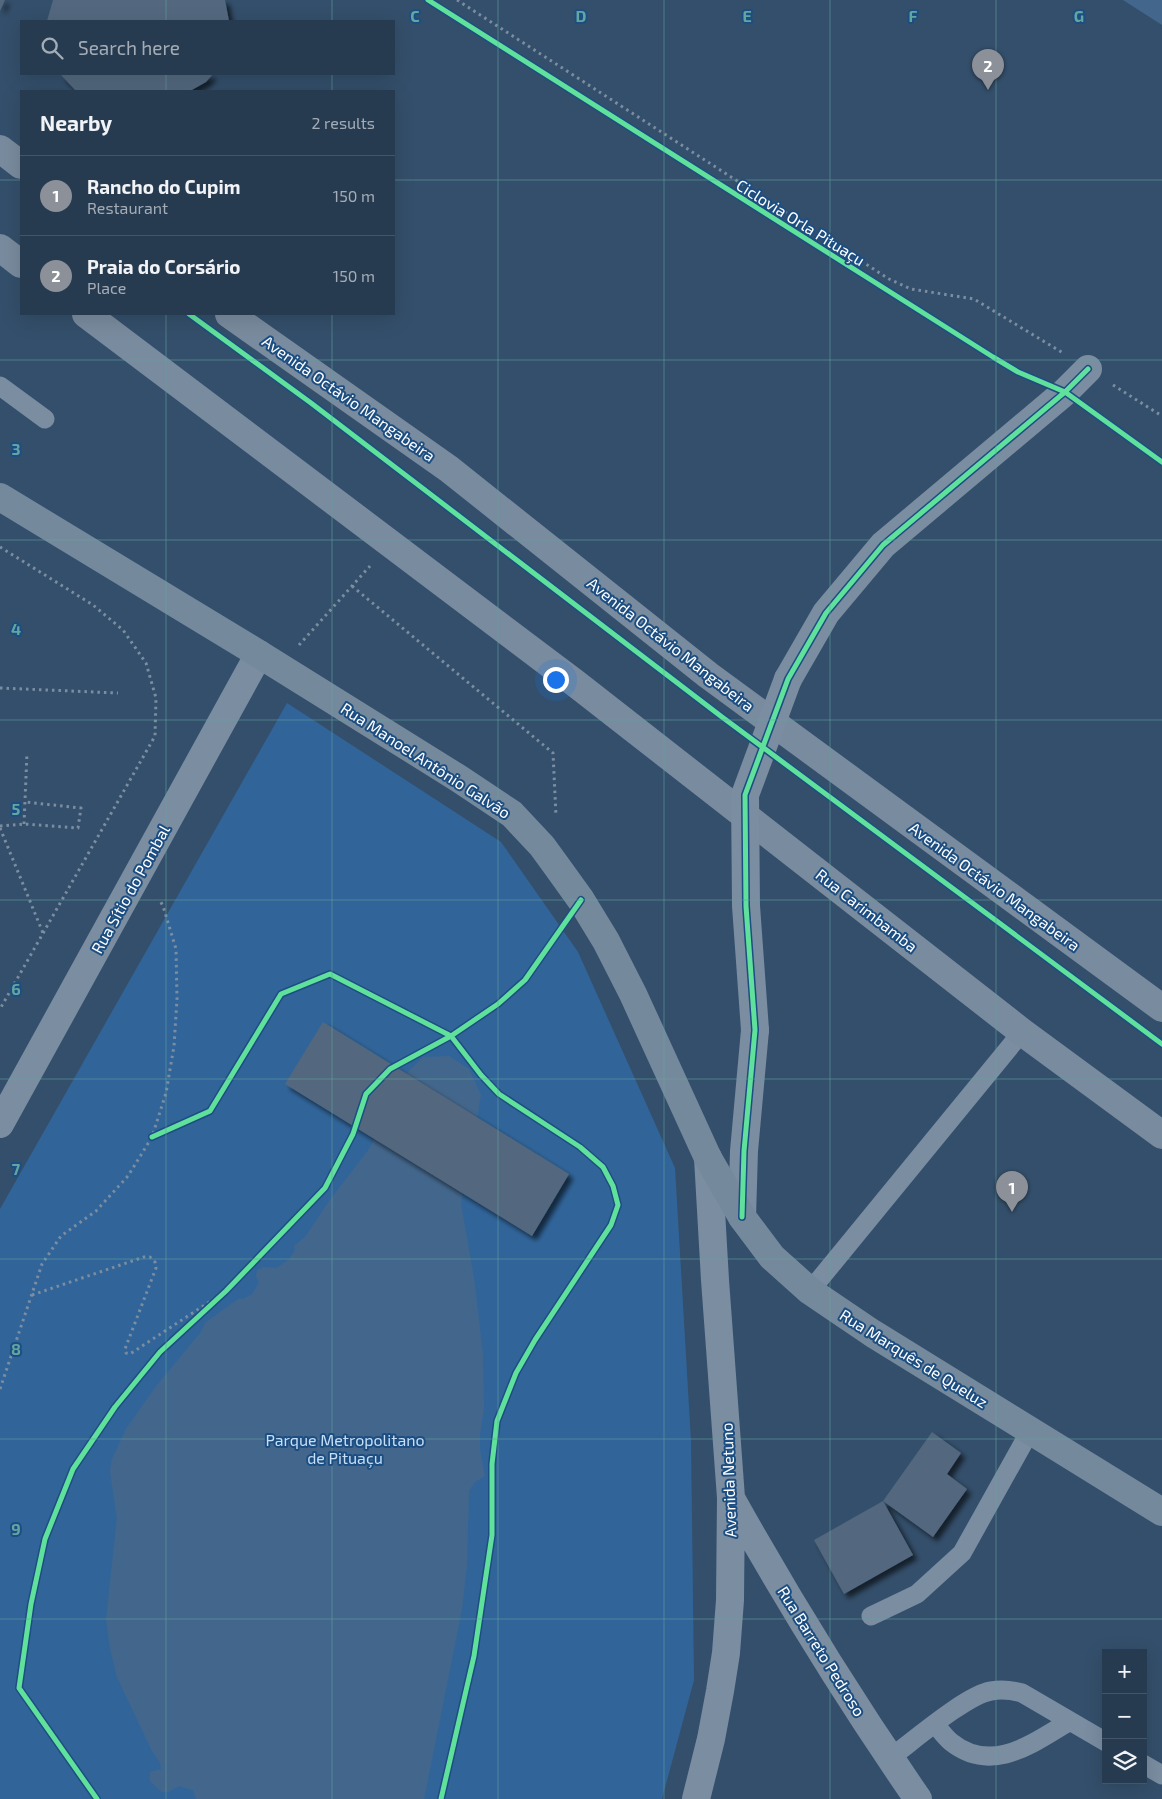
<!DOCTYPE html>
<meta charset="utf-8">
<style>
:root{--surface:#273b50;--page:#33465a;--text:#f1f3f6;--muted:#a4adb7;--line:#435567;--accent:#8c9099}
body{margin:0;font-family:"Exo 2",sans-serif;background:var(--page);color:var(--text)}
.controls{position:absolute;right:15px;bottom:15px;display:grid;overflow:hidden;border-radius:0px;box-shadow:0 5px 20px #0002}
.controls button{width:45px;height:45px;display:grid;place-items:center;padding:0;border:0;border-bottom:1px solid var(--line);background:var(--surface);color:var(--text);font:25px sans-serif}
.you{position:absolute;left:555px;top:679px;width:18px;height:18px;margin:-12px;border:4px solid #fff;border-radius:50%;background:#1a73e8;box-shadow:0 0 0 8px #1a73e833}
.badge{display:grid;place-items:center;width:32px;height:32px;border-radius:50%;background:var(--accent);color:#fff;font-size:16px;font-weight:700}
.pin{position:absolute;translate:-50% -41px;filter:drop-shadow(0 1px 2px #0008)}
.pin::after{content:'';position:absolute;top:26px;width:18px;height:15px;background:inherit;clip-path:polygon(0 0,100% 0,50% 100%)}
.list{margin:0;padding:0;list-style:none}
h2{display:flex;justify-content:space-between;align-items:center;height:65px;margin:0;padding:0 20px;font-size:21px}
h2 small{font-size:16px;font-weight:400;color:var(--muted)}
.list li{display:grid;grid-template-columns:32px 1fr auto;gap:15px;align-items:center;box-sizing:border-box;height:80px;padding:0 20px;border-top:1px solid var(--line)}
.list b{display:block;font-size:19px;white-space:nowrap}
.list p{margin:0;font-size:16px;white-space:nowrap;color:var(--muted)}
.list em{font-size:16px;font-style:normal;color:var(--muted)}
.icon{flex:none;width:28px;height:28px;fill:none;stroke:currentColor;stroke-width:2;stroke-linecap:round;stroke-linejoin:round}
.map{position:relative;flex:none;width:1162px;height:1799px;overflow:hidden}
.search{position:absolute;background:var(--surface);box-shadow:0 5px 20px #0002;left:20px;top:20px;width:375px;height:55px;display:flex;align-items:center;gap:12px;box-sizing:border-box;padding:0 18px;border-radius:0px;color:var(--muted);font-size:19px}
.panel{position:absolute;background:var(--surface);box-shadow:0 5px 20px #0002;left:20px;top:90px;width:375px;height:225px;border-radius:0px}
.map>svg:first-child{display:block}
.green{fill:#31659a}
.water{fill:#43678c}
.building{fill:#52677e;filter:url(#shadow)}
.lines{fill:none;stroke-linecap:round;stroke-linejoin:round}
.path{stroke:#7a8da1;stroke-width:3;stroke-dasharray:2.5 4;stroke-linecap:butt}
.lane{stroke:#7a8da1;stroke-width:19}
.street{stroke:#7a8da1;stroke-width:28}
.secondary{stroke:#75899d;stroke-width:28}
.primary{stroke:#798b9e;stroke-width:28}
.street-bridge{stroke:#7a8da1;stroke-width:28}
.cycleway-casing{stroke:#1d4e82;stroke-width:8}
.cycleway{stroke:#60e19b;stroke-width:5}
.grid{fill:none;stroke:#63a6a1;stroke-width:1;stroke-opacity:0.55}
.labels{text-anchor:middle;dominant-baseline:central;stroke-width:4;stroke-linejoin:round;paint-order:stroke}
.street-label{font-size:16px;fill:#fff;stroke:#1d4e82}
.park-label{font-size:16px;fill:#c7dff7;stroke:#1d4e82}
.grid-label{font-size:16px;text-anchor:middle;font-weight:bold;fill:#63a6a1;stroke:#1d4e82;stroke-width:4;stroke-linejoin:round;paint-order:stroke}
</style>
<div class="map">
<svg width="1162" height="1799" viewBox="0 0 1162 1799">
<defs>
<filter id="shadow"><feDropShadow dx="4.5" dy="4.5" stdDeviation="2.5" flood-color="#0009"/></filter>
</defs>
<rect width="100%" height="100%" fill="#344f6b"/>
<path class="green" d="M287,703L501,842L578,952L675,1168L691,1441L694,1680L662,1799H0V1209Z"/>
<path class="water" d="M1123,0H1162V25Z
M449,1056L469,1069L481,1095L461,1204L474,1278L483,1355L484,1408L480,1435V1450L485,1476L475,1482L469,1491L467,1565L462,1609L424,1799H196L193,1790L179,1786L168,1792H162L150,1781V1772L161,1769L160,1763L152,1751L117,1677L110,1648L106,1619L117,1518L110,1471L112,1459L126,1429L157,1385L201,1332L205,1323L238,1299L245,1298L252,1294L259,1283L256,1276L257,1270L264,1267L277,1268L289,1259L295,1250L294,1246L305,1237L329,1201L369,1149L406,1074L423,1057Z"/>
<path class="building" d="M0,0H5L0,11Z
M53,0H225L229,21H47Z
M60,74H213L206,82L190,91H76Z
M323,1022L569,1174L532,1236L285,1084Z
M932,1432L961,1453L947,1474L967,1489L933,1537L883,1501Z
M883,1501L913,1555L844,1594L814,1540Z"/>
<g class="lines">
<path class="path" d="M457,0L889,279L911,289L974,299L1063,353
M1113,385L1162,416
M0,547L93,605L123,630L146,663L156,698L155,736L0,1009
M352,586L553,753L556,816
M299,645L370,566
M0,688L118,693
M24,824L27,753
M0,826L24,824L78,828L81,808L25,802
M0,828L43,933
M32,1295L144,1257H150L155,1262L156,1268L125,1349L126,1353L130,1354L226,1291
M0,1389L42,1264L61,1236L96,1211L128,1176L152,1137L166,1093L174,1046L177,999L176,949L163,906L159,899"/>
<path class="lane" d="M0,386L45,419
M810,1291L1022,1032
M871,1616L917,1594L962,1553L1030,1431
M935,1724C940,1730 945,1737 951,1742C992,1775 1033,1743 1070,1721
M890,1758C912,1742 966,1695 991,1691C1002,1689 1011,1690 1022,1693L1106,1742
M1143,1764L1162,1775"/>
<path class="street" d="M788,679L826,613L883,545L1065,392L1088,369
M0,1124L259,654
M742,1217L744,1151L755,1030
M732,1500C789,1602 851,1702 918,1799
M696,1799L711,1739L720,1691L726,1653L730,1600L731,1498L715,1280L708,1158"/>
<path class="secondary" d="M0,497L259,654L458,778L512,814L542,846L558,868L581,900L606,941L633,994L708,1158L742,1217L772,1257L810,1291L872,1333L1162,1512"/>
<path class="primary" d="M0,149L21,165
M0,248L21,264
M86,314L575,683L1022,1032L1162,1135
M229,314L449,469L708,675L1162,1008"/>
<path class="street-bridge" d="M755,1030L746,906L745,795L788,679"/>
<g class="cycleway-casing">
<path id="cycleway" d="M428,0L993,357L1018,372L1065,392L1162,462
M189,314L311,403L722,717L1162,1044
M152,1137L210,1111L281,994L330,974L451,1036L481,1075L499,1094L580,1147L603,1167L613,1186L618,1205L611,1225L535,1340L516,1373L497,1421L492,1464V1535L474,1656L441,1799
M742,1217L744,1151L755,1030L746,906L745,795L788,679L826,613L883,545L1065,392L1088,369
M97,1799L19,1688L31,1604L45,1539L73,1469L115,1407L160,1352L226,1291L325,1188L353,1134L366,1094L390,1069L451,1036L498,1004L525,980L581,900"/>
</g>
<use href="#cycleway" class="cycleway"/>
</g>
<path class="grid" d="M166,0V21M332,0V21M498,0V1799M664,0V1799M830,0V1799M996,0V1799M166,74V91M332,74V91M0,180H21M394,180H1162M166,314V1799M332,314V1799M0,360H1162M0,540H1162M0,720H1162M0,900H1162M0,1079H1162M0,1259H1162M0,1439H1162M0,1619H1162"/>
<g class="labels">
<g class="street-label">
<text transform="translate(801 222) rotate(32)">Ciclovia Orla Pituaçu</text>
<text transform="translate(349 398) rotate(35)">Avenida Octávio Mangabeira</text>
<text transform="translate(671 644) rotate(38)">Avenida Octávio Mangabeira</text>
<text transform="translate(426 760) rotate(33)">Rua Manoel Antônio Galvão</text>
<text transform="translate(995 886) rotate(36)">Avenida Octávio Mangabeira</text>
<text transform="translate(130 889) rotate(-61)">Rua Sítio do Pombal</text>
<text transform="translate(867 910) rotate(38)">Rua Carimbamba</text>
<text transform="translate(914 1358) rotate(32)">Rua Marquês de Queluz</text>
<text transform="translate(728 1480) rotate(-92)">Avenida Netuno</text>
<text transform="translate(822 1651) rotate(58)">Rua Barreto Pedroso</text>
</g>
<g class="park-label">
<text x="345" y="1439">Parque Metropolitano<tspan x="345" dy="18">de Pituaçu</tspan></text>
</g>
</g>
<g class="grid-label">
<text x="415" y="22">C</text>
<text x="581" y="22">D</text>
<text x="747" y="22">E</text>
<text x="913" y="22">F</text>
<text x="1079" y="22">G</text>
<text x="16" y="455">3</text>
<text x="16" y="635">4</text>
<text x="16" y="815">5</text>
<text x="16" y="995">6</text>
<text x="16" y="1175">7</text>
<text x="16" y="1355">8</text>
<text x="16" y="1535">9</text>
</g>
</svg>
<div class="controls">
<button>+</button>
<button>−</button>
<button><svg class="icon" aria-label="layers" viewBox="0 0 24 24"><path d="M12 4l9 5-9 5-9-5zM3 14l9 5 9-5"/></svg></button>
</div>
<div class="you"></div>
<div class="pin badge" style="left:1012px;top:1212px">1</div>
<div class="pin badge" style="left:988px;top:90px">2</div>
<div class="search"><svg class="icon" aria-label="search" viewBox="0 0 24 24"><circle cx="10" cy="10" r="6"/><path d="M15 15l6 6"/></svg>Search here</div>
<section class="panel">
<h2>Nearby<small>2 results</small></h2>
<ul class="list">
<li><span class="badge">1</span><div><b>Rancho do Cupim</b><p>Restaurant</p></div><em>150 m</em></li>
<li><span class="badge">2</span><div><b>Praia do Corsário</b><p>Place</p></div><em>150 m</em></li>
</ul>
</section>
</div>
